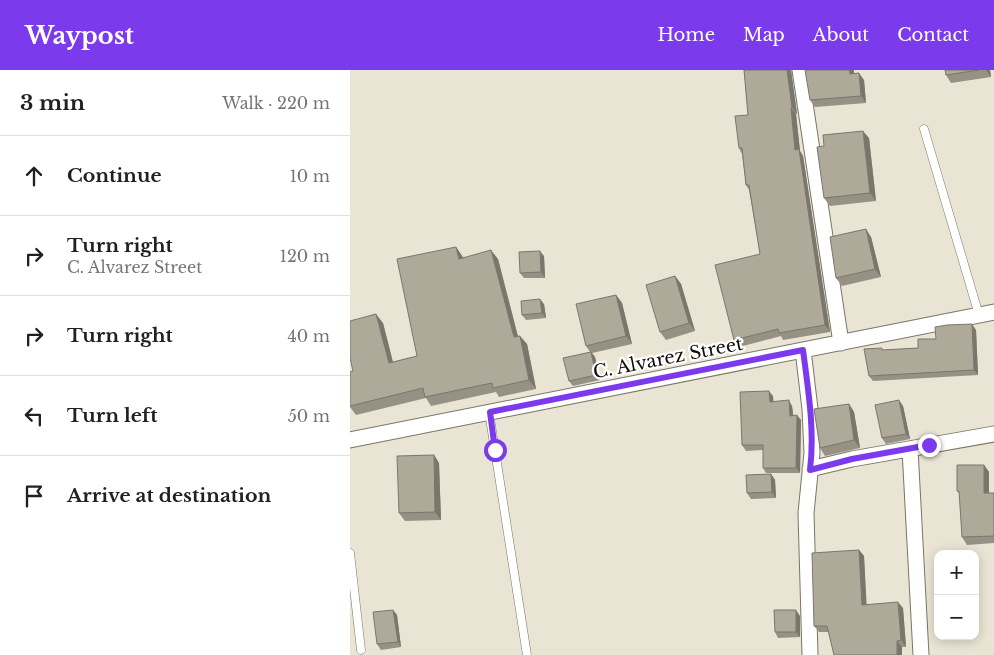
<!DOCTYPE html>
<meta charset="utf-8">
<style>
:root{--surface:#fff;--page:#f6f6f6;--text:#202124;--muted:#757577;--line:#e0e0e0;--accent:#7c3aed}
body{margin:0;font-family:"Libre Baskerville",serif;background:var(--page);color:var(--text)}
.controls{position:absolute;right:15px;bottom:15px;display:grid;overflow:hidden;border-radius:10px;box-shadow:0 2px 12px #0003}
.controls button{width:45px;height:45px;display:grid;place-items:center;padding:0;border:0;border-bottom:1px solid var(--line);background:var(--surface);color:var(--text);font:25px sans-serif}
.stop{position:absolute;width:15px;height:15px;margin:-11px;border:4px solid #7c3aed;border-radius:50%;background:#fff}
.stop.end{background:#7c3aed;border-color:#fff;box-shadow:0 1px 5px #0008}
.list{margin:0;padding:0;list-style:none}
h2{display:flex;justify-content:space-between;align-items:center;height:65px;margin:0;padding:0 20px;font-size:21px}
h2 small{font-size:16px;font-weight:400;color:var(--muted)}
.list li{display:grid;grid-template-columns:32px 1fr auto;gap:15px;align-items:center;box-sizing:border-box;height:80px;padding:0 20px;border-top:1px solid var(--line)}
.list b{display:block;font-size:19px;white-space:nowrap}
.list p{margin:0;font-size:16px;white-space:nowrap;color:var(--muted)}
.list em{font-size:16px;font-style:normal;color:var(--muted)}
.icon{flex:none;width:28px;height:28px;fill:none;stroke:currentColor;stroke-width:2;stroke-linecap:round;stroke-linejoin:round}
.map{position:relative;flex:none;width:644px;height:585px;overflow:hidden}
header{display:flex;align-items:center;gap:30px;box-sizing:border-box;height:70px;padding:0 25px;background:var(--accent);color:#fff}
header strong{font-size:24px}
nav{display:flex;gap:28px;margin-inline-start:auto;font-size:18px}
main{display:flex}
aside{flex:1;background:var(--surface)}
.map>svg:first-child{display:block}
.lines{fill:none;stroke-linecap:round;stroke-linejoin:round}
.lane-casing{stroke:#7a7566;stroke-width:9}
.street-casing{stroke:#7a7566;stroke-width:17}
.lane{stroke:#fff;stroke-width:8}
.street{stroke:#fff;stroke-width:15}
.wall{fill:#969184}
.shaded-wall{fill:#7a766c}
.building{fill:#afa99a;stroke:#7a766c}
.route{stroke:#7c3aed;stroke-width:6}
.labels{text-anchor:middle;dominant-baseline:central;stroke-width:4.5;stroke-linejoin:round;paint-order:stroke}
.street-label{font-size:18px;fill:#0f0d08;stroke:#fff}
</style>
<header>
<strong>Waypost</strong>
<nav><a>Home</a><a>Map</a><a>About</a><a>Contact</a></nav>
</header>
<main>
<aside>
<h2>3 min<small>Walk · 220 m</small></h2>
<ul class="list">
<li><svg class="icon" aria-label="ahead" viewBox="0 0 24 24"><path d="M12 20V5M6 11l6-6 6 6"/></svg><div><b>Continue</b></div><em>10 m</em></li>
<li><svg class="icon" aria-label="right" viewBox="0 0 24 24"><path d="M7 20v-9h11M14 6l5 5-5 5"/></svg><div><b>Turn right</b><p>C. Alvarez Street</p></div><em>120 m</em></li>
<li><svg class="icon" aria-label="right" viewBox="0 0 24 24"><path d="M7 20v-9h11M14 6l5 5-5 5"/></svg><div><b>Turn right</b></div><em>40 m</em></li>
<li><svg class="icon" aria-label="left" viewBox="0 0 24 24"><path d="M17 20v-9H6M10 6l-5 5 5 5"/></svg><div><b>Turn left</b></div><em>50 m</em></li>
<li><svg class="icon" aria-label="arrive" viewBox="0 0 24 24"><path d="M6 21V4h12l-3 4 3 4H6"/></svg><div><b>Arrive at destination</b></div></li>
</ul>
</aside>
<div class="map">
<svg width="644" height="585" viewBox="0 0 644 585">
<rect width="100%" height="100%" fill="#eae4d4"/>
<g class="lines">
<g class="lane-casing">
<path id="lane" d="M574,59L629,245
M139,342L177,585
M0,483L11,580"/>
</g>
<g class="street-casing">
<path id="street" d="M450,0L491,273
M453,280L460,339L462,383L456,443L460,585
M0,370L644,242
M560,379L571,585
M460,399L502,389L644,364"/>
</g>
<use href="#lane" class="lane"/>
<use href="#street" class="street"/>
</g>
<path class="wall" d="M394,0H441L447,44H446L450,81L453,86L480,262L433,270L431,266L389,277L384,270L410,184L399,120L396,115L392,84L389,78L398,45Z
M595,0H640L641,7L601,13L596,5Z
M504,3L514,10L516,33L465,37L460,30Z
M519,68L526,131L480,136L474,128V76Z
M521,167L531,207L492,216L486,208Z
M106,177L113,187L148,189L168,266L177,274L186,319L149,327L146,322L81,336L76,328L6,345L0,337V302L3,301L33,253L43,292L67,286Z
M194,186L195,208H174L170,203Z
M325,206L331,214L345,261L316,270L310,262Z
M266,225L272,233L282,274L242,283L245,287L250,310L223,316L219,311L240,282L236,276Z
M194,234L196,248L176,250L172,245Z
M626,260L628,305L523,311L519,306L534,280L568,278L586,269Z
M423,326V332L442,336L443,346L451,350L450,403H416L413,398V380L396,381L392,375Z
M499,334L504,342L510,378L475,386L470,378Z
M553,336L560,369L536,374L532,368Z
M84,385L89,393L91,450L55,451L49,443Z
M634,395L639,402V423H644V473L617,475L612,467L610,424L607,421Z
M421,404L425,410L426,428L401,429L397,423Z
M509,480L514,486L516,535L553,538L556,577H552V585H484L479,562H469L464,556Z
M43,540L47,545L51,577L31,580L27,574Z
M450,546V567L428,568L425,562Z"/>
<path class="shaded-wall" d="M437,0H441L447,44L442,37Z
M499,0H504V10L500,4Z
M636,0H640L641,7Z
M509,3L514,10L516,33L511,26Z
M441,38L446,44L450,81L453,86L480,262L475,255L445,80Z
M513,61L519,68L526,131L520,123Z
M516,159L521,167L531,207L525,199Z
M106,177L112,186L115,197L109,189Z
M141,180L148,189L170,275L164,267Z
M190,181L194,186L195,208L191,202Z
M325,206L331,214L345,261L339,253Z
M266,225L272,233L282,274L276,266Z
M190,229L194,234L196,248L192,243Z
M26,244L33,253L45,301L39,293Z
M622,254L626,260L628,305L624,300Z
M170,266L177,274L186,319L179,310Z
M241,282L245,287L250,310L246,305Z
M419,321L423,326L424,337L420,332Z
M439,330L442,336L444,351L440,346Z
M549,330L553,336L560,369L556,364Z
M499,334L504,342L510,378L504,370Z
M447,345L451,350L450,403L446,398Z
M84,385L89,393L91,450L85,442Z
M634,395L639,402V431L634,423Z
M421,404L425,410L426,428L422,422Z
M509,480L514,486L517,541L512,535Z
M548,532L553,538L556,577L551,570Z
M43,540L47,545L51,577L48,572Z
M446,540L450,546V567L446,562Z
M547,571L552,577V585H547Z"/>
<path class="building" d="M394,0H437L442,37L441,38L445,80L449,79L475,255L429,263L428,259L384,270L365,195L410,184L399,115H396L392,78H389L385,46L398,45Z
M455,0H499L500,4L509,3L511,26L460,30Z
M595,0H629L596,5Z
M513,61L520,123L474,128L467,77L474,76L473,65Z
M516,159L525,199L486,208L480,167Z
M106,177L109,189L141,180L164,267L170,266L179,310L143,318L142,313L75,327L73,318L0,336V302L3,301L0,288V251L26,244L39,293L67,286L47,189Z
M190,181L191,202L170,203L169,182Z
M325,206L339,253L310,262L296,215Z
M266,225L276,266L236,276L226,234Z
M190,229L192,243L172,245L171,231Z
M622,254L624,300L519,306L514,279L532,278V280L568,278V269H586L585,257L597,255Z
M241,282L246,305L219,311L213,288Z
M419,321L420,332L439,330L440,346L447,345L446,398H413V375H392L390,322Z
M549,330L556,364L532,368L525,335Z
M499,334L504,370L470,378L464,339Z
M84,385L85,442L49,443L47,386Z
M607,395H634V423H644V466L612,467L609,421H607Z
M421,404L422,422L397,423L396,405Z
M509,480L512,535L548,532L551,570L547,571V585H484L477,556H464L462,483Z
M43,540L48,572L27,574L23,542Z
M424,540H446V562H425Z"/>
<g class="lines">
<path class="route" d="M145,380L140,342L453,280C458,319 465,360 460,400L502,389L579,375"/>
</g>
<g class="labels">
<g class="street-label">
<text transform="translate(318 288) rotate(-11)">C. Alvarez Street</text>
</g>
</g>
</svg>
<div class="controls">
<button>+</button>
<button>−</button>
</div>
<div class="stop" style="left:145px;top:380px"></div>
<div class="stop end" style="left:579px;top:375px"></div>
</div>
</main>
